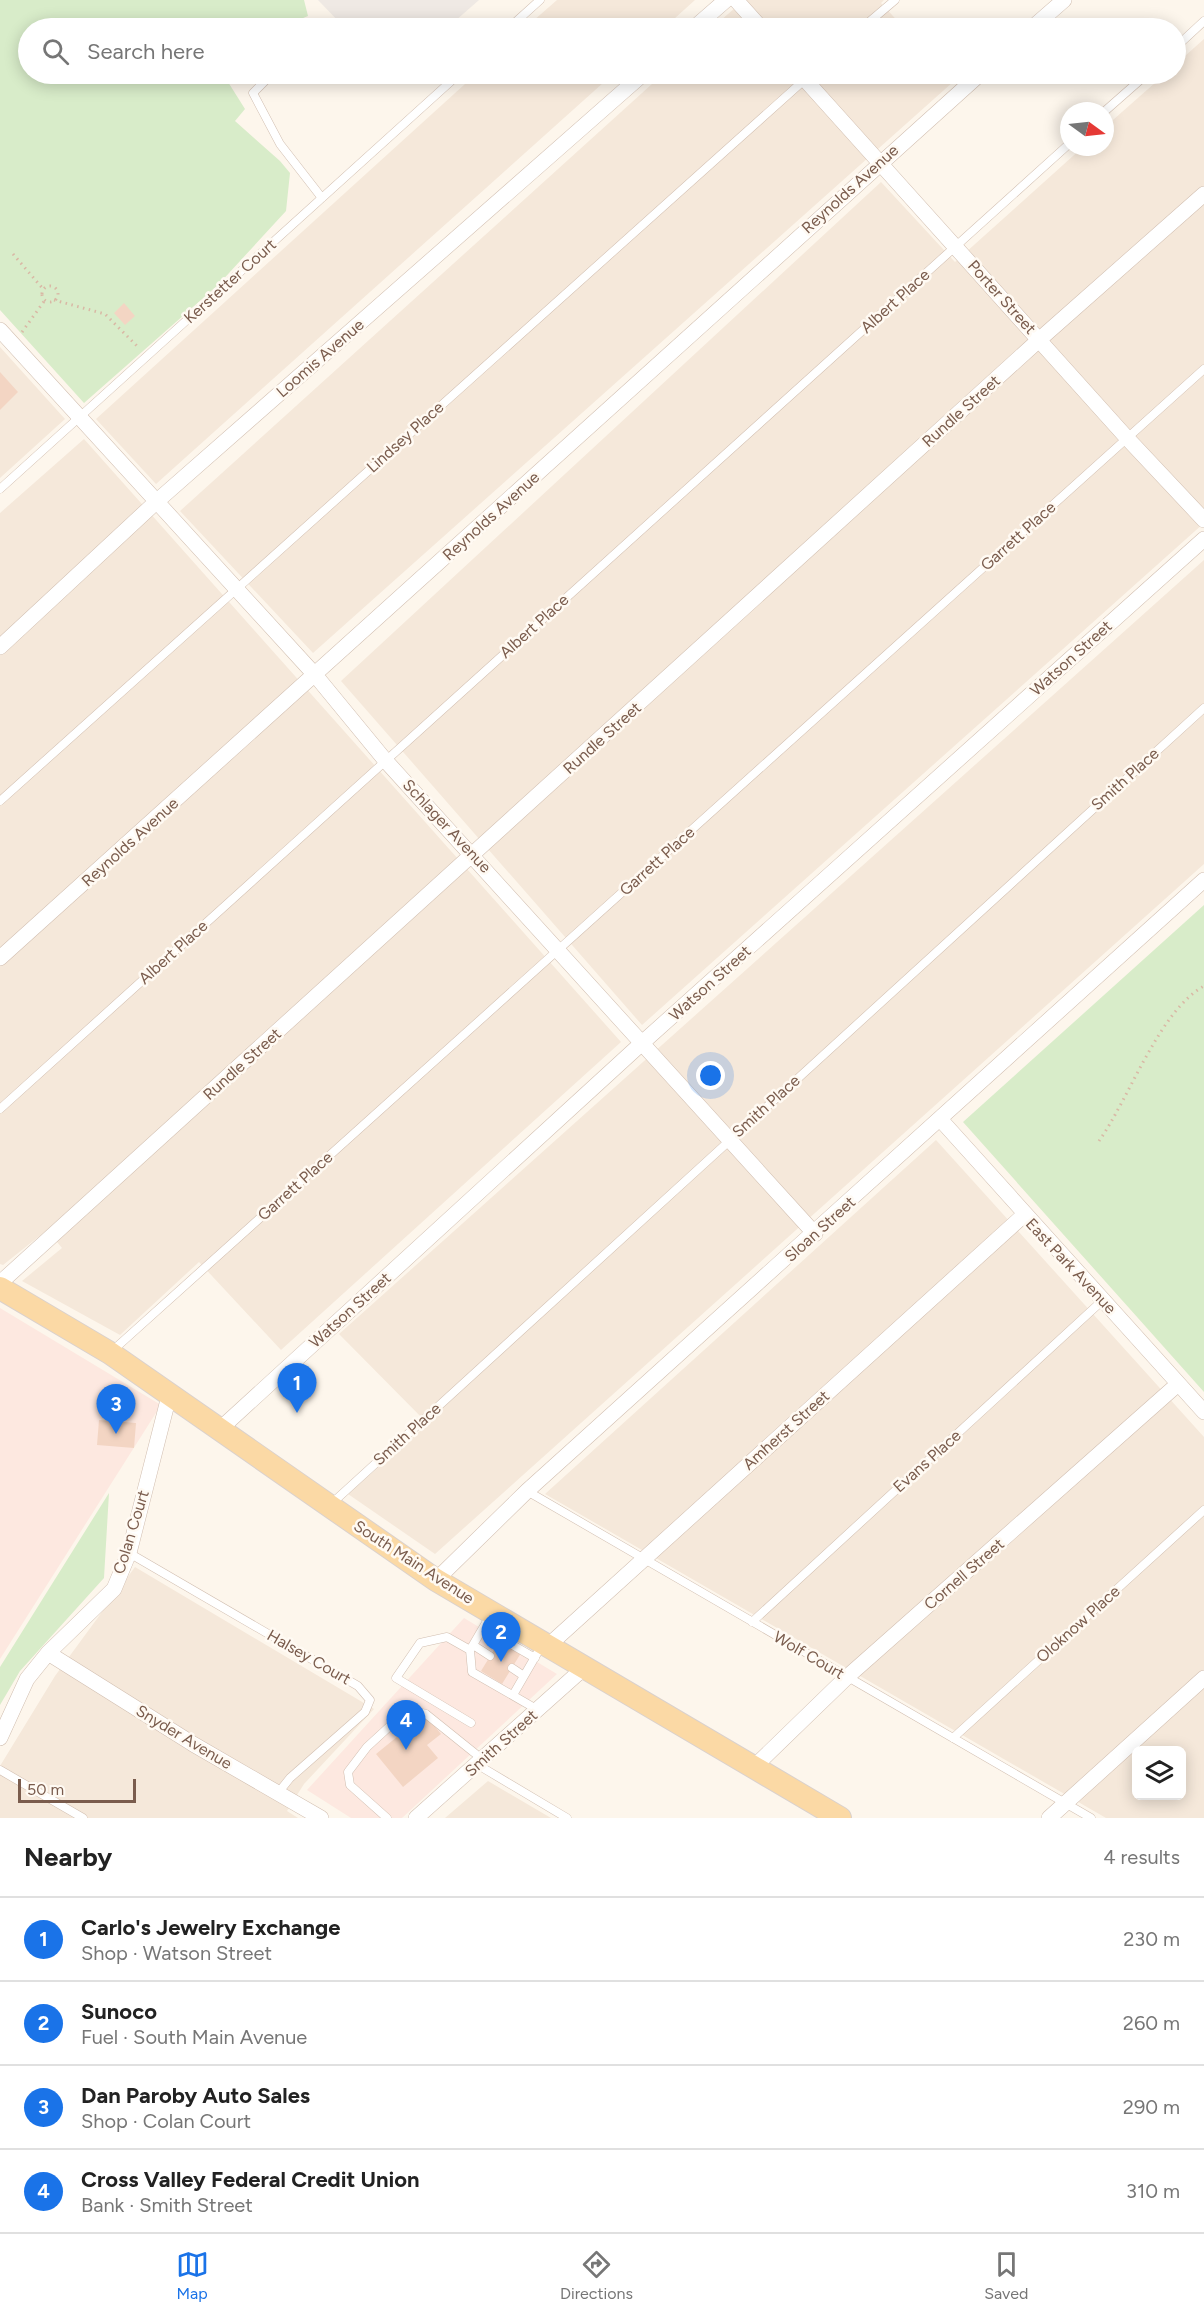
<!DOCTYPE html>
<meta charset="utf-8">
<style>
:root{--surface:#fff;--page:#f2f2f2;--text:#222;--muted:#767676;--line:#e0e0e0;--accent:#1a73e8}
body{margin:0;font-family:Figtree,sans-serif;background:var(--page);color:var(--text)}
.controls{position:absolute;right:18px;bottom:18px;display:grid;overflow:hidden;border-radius:9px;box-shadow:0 3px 15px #0003}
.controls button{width:54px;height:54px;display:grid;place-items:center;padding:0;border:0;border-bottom:2px solid var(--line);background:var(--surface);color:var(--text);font:30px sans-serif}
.compass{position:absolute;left:1060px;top:102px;width:54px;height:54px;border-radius:50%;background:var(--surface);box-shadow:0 3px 15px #0003;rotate:105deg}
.scale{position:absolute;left:18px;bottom:15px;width:118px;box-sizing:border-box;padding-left:6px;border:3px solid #7a5c4d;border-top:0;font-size:16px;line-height:21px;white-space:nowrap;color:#7a5c4d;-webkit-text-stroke:4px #fffaf3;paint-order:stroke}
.you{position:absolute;left:711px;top:1076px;width:21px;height:21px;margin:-15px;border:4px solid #fff;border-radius:50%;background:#1a73e8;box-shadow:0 0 0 9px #1a73e833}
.badge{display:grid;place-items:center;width:39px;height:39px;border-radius:50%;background:var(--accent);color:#fff;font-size:20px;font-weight:700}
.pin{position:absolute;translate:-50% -50px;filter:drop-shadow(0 2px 3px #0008)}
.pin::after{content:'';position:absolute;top:32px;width:21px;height:18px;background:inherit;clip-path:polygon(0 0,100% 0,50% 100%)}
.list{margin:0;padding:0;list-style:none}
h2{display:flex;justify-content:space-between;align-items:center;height:78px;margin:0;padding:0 24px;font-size:26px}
h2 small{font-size:20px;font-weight:400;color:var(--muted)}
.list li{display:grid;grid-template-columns:39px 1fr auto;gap:18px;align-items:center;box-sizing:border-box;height:84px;padding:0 24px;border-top:2px solid var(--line)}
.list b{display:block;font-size:22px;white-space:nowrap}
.list p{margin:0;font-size:20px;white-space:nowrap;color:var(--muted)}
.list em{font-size:20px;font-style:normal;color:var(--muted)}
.icon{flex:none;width:33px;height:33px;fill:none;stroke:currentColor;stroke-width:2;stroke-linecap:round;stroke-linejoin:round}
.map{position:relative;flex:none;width:1204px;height:1818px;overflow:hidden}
.search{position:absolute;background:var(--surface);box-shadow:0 3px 15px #0003;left:18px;right:18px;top:18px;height:66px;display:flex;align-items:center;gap:15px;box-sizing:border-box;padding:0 21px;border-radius:33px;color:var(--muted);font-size:22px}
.sheet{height:414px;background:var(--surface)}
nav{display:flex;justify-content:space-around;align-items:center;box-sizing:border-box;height:84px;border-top:2px solid var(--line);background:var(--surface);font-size:16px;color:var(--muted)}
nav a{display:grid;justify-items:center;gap:3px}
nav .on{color:var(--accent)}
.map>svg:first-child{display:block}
.residential{fill:#f5e8da;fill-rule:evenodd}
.commercial{fill:#fde8e0}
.industrial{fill:#efe9e4}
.green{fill:#d8ecc9}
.building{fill:#f3d5c3}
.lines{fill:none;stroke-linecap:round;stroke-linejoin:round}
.service-casing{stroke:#d1beb0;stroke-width:9}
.minor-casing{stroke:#d1beb0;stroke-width:16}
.primary-casing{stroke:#dad1cd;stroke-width:24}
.path{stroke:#d9b8a5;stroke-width:3;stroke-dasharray:1.5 4.5;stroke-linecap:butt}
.service{stroke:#fff;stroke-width:8}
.minor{stroke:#fff;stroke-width:15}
.primary{stroke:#fbd9a5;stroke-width:22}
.labels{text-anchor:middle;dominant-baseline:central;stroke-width:5;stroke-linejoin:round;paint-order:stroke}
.street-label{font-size:16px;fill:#7a5c4d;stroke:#fffaf3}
</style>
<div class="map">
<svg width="1204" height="1818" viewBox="0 0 1204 1818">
<rect width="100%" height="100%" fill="#fdf6ec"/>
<path class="residential" d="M557,0H695L664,28H525Z
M744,0H884L881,3L904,28H712Z
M1204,39V523L642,1025L341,681L881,182L955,262L1083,147H1105V127L1165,74H1176V64Z
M476,74H613L156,484L96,419Z
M663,74H945L953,82L313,653L180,511Z
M0,347L65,419L0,478Z
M84,439L621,1042L281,1350L199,1262L120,1335L22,1281L62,1248L47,1230L3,1265L0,1264V513Z
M1204,560V864L435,1554L348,1494L428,1424L339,1334Z
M936,1140L1204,1437V1818H1106L545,1494ZM1136,1750H1182V1796H1136Z
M135,1567L374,1709L304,1784L287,1811L298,1818H0V1766L55,1676Z
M488,1781L551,1818H445Z"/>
<path class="commercial" d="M0,1308L161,1405L0,1659Z
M464,1618L557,1674L402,1818H351L307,1790Z"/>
<path class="industrial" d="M318,0H479L447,28H345Z"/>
<path class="green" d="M0,0H304L308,16L279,28H28V74H223L245,109L235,121L280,161L290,173L286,211L218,285L84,403L0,310Z
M1204,905V1392L963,1122Z
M109,1493L104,1578L20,1671L0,1705V1667Z"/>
<path class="building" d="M124,303L135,316L125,325L114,313Z
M0,372L18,392L0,410Z
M99,1420L136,1423L134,1448L97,1445Z
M500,1640L521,1653L502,1684L481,1671Z
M425,1714L441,1734L427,1745L438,1758L403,1787L376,1754Z"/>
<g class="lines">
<g class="service-casing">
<path id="service" d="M509,28L540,0
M862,28L895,0
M1176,47L1204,21
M272,74L253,93L280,144L322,198
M1105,111L1147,74
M0,489L459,74
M0,801L811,74
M0,1109L1069,144
M111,1352L1204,369
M527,1491L1091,1818
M330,1505L1204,708
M129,1553L358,1686L370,1700L365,1712L290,1778L278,1793
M752,1622L1103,1300
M483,1628L535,1658
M473,1645L490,1656
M470,1650L472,1672L538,1710
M512,1668L524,1676
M513,1695L542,1645
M471,1723L396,1678L420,1643L447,1637L470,1650L490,1616
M953,1738L1204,1510
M478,1765L567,1818
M0,1770L83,1818
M387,1818L350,1785L348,1772L367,1747L403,1714L410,1710L426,1714L482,1759"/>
</g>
<g class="minor-casing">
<path id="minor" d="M736,0L761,28
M694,28L726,0
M1032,28L1064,0
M800,74L1127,438L1204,520
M0,330L316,676L385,760L815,1234
M0,647L156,502L643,74
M0,958L980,74
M940,1119L1204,1412
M0,1283L1040,339L1204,194
M219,1430L642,1043L1204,539
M436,1580L527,1491L1204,880
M549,1645L1024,1215
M48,1653L193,1744L321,1818
M0,1738L27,1679L48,1653L114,1589L129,1553L169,1396
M754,1767L847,1677L1178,1384
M416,1818L585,1667
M1049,1818L1204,1678"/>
</g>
<g class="primary-casing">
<path id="primary" d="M0,1288L110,1353L436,1580L840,1818"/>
</g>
<path class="path" d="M13,254L44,290
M42 294a8 8 0 1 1 16 0a8 8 0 1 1-16 0Z
M54,300L105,314L139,348
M22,332L45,300
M1099,1141C1130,1097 1159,1011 1204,986"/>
<use href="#service" class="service"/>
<use href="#minor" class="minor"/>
<use href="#primary" class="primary"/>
</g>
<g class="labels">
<g class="street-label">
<text transform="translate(850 189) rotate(-42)">Reynolds Avenue</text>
<text transform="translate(230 281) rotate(-42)">Kerstetter Court</text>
<text transform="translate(1002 297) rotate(48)">Porter Street</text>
<text transform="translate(895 301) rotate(-42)">Albert Place</text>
<text transform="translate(320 358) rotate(-41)">Loomis Avenue</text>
<text transform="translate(961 411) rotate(-42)">Rundle Street</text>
<text transform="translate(405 437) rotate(-42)">Lindsey Place</text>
<text transform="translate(491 516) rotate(-42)">Reynolds Avenue</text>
<text transform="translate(1018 536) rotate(-42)">Garrett Place</text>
<text transform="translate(534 626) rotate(-42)">Albert Place</text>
<text transform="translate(1071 658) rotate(-42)">Watson Street</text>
<text transform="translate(602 738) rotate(-42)">Rundle Street</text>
<text transform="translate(1125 779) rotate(-42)">Smith Place</text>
<text transform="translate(447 826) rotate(47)">Schlager Avenue</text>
<text transform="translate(130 842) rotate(-42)">Reynolds Avenue</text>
<text transform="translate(657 861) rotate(-42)">Garrett Place</text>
<text transform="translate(173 952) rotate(-42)">Albert Place</text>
<text transform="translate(710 983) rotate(-42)">Watson Street</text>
<text transform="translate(242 1064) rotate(-42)">Rundle Street</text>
<text transform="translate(766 1106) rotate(-42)">Smith Place</text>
<text transform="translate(295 1186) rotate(-42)">Garrett Place</text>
<text transform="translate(820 1229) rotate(-42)">Sloan Street</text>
<text transform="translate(1071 1266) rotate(47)">East Park Avenue</text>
<text transform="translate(350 1310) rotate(-42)">Watson Street</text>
<text transform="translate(786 1430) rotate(-42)">Amherst Street</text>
<text transform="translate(407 1434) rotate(-42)">Smith Place</text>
<text transform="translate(927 1461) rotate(-42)">Evans Place</text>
<text transform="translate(131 1532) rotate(-73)">Colan Court</text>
<text transform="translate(414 1562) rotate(33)">South Main Avenue</text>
<text transform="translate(964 1574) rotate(-41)">Cornell Street</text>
<text transform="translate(1078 1624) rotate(-42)">Oloknow Place</text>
<text transform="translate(809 1655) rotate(30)">Wolf Court</text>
<text transform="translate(309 1657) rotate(30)">Halsey Court</text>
<text transform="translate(184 1737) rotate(31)">Snyder Avenue</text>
<text transform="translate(501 1743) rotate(-42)">Smith Street</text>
</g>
</g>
</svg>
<div class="controls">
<button><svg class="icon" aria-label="layers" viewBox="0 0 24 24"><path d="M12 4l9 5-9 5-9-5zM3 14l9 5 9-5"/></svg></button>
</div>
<svg class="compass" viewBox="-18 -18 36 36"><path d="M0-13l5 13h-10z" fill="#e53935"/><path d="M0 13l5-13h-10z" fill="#767676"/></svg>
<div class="scale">50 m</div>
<div class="you"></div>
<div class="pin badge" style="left:297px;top:1413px">1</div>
<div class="pin badge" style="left:501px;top:1662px">2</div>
<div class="pin badge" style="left:116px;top:1434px">3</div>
<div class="pin badge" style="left:406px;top:1750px">4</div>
<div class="search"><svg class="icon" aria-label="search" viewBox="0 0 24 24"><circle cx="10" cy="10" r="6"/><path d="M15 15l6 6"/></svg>Search here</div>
</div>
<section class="sheet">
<h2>Nearby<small>4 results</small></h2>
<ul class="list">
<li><span class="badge">1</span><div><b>Carlo's Jewelry Exchange</b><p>Shop · Watson Street</p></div><em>230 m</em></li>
<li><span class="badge">2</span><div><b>Sunoco</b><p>Fuel · South Main Avenue</p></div><em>260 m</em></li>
<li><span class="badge">3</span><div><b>Dan Paroby Auto Sales</b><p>Shop · Colan Court</p></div><em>290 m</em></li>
<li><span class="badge">4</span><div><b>Cross Valley Federal Credit Union</b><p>Bank · Smith Street</p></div><em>310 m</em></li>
</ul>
</section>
<nav>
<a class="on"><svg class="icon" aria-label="map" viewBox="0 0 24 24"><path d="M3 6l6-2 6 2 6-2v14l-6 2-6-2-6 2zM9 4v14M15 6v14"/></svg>Map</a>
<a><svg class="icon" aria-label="directions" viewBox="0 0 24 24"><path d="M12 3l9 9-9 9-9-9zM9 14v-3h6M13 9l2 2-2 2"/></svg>Directions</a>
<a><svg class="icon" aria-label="saved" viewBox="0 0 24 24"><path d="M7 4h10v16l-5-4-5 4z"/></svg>Saved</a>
</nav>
